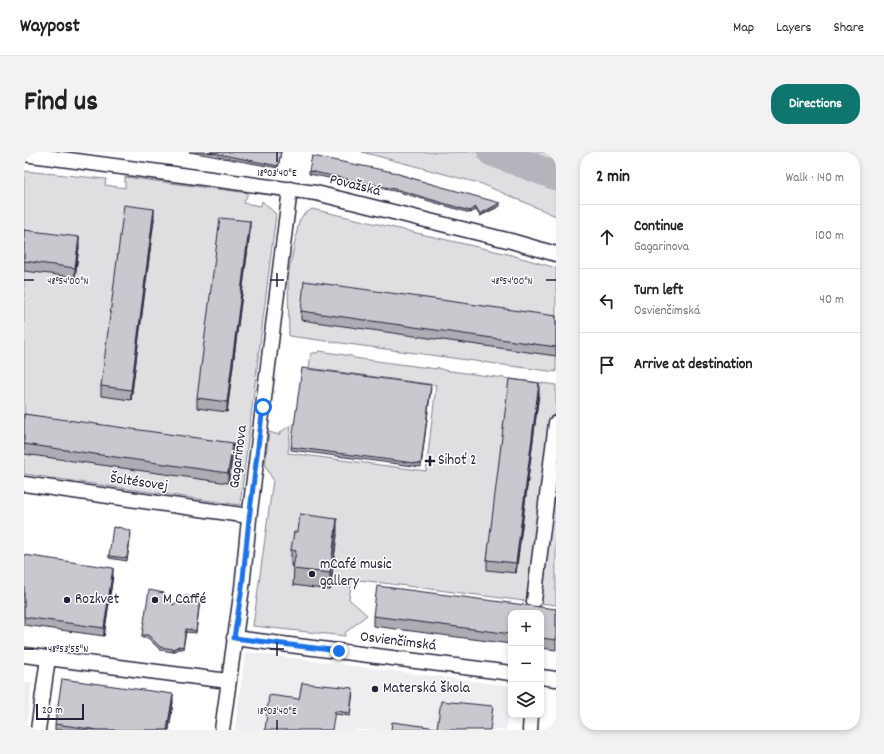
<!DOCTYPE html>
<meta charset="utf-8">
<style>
:root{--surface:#fff;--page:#f2f2f2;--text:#222;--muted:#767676;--line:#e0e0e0;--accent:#0f766e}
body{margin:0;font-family:Dekko,sans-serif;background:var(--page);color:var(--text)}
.controls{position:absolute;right:12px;bottom:12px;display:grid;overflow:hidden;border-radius:8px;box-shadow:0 2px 6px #0003}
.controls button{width:36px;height:36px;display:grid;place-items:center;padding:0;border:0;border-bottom:1px solid var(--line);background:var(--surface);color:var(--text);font:20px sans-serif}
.scale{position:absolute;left:12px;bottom:10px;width:48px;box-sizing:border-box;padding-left:4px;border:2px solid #22223b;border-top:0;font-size:11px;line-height:14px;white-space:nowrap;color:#22223b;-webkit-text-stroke:3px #fff;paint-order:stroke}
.stop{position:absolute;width:12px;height:12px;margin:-9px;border:3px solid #1a73e8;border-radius:50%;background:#fff}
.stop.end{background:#1a73e8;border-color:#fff;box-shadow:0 1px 4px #0008}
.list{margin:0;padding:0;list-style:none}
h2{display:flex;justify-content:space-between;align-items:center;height:52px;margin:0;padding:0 16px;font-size:17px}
h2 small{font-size:13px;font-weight:400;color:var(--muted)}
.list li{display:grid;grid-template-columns:26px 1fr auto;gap:12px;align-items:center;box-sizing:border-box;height:64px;padding:0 16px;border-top:1px solid var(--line)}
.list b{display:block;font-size:15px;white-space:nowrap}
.list p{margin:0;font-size:13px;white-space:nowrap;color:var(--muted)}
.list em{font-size:13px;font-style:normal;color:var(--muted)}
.icon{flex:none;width:22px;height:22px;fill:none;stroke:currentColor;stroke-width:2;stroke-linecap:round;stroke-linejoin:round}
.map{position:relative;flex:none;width:532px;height:578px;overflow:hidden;border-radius:16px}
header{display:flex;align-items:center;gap:24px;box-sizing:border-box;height:56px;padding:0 20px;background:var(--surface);border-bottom:1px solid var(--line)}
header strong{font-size:19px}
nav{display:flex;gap:22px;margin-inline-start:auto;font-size:14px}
.intro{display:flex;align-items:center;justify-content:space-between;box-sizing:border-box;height:96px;padding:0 24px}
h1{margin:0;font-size:28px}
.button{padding:10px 18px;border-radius:16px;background:var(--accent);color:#fff;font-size:14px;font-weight:700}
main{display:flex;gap:24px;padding:0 24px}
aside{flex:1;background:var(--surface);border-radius:16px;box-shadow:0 2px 6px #0003}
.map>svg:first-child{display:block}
.built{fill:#eeeef1}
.green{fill:#dfdfe2;stroke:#80808e}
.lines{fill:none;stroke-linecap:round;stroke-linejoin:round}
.river{stroke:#b4b4bc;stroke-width:29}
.minor-casing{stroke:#22223b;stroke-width:17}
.minor{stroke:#fff;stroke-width:14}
.wall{fill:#acacb2;stroke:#22223b}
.shaded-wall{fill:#8c8c91;stroke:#22223b}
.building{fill:#c8c8cf;stroke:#22223b}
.route{stroke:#1a73e8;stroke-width:5}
.ticks{fill:none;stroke:#22223b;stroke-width:1.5}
.poi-dot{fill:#22223b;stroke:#fff;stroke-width:1.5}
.labels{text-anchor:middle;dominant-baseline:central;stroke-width:3;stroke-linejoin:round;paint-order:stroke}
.street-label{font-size:15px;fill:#22223b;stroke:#fff}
.poi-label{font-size:15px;fill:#22223b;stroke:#fff;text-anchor:start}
.ticks-label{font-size:10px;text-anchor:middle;fill:#22223b;stroke:#fff;stroke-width:3;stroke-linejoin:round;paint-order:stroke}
</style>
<header>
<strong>Waypost</strong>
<nav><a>Map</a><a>Layers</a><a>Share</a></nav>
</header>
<div class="intro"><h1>Find us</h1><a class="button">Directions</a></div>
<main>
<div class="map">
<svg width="532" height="578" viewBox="0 0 532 578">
<rect width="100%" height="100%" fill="#fff"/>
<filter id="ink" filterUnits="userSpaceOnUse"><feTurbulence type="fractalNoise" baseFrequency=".025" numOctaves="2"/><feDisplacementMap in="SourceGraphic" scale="8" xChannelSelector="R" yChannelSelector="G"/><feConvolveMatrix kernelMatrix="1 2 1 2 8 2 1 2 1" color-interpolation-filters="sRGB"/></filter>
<g filter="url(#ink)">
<path class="built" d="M221,500L487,534L482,578H211Z
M0,530L8,531L2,578H0Z"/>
<path class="green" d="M338,0H532V64L458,32Z
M0,19L82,27L81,33L101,36V25L224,41L220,51L237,54L238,49L252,62L216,353L0,322Z
M288,57L484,102L532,116V220L265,184L264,124L275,69L279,63Z
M295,199L328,204L330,206L413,217V215L419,218L532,233V453L328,427L325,447L343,463L321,481V484L229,474L249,328L241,313L245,280L255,283V281L267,273L264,301L402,319L412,233L285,216L287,201H293Z"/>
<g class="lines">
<path class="river" d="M468,0L532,24"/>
<g class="minor-casing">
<path id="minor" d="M0,2L292,41L487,89L532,102
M0,332L225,364
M510,449L532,271
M210,486L487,521
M0,503L204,529
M517,525L532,527
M14,578L24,506
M198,578L218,436L225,367L266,37
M506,578L507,563"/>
</g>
<use href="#minor" class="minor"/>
</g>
<path class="wall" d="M165,0H257L254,16L183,3Z
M285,19L374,22L476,54L456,64L452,58L446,61L375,40L285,22Z
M130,67L107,248L77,244V234Z
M0,78L55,95L51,125L0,119Z
M226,79L203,260L173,256V246Z
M277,159L532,164V204L277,168Z
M407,236L397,315L267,298V295Z
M515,241L492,421L463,418V408Z
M0,262L209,301L204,331L0,302Z
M274,380L313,383L306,438L269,433L270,415L267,414V398Z
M107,382L103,409L85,406V404Z
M0,403L89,423L80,484L0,473Z
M176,448L172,481L162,480L159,497H155L149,500L136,498L124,486H118V483L149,453Z
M532,457V498L517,496V461H487V492L349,474V464Z
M329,539L326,564L311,562L275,547Z
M149,550L145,578H31V572Z"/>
<path class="shaded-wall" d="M476,51V54L456,64V62Z
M452,55V58L446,61V59Z
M130,57V67L107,248V238Z
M226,69V79L203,260V250Z
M55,85V95L51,125V116Z
M515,231V241L492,421V411Z
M209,291V301L204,331V321Z
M313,367V383L306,438V421Z
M89,416V423L80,484V476Z
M155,494V497L149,500V497Z
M149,542V550L145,578H143Z"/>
<path class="building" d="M184,0H257L254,14Z
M288,4L374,21V22L404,31L476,51L456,62L452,55L446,59L375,38L285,19Z
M100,53L130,57L107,238L77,234Z
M196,66L226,69L203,250L173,246Z
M0,78L55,85L51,116L0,109Z
M280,129L532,164V195L277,159Z
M278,216L407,233L397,312L267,295Z
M485,227L515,231L492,411L463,408Z
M0,262L209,291L204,321L0,292Z
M276,362L313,367L306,421L269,417L272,399L267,398L270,380H274Z
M89,375L94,376V375L107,379L103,406L85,404Z
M0,403L89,416L80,476L0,465Z
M353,434L532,457V488L517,486V461H487V482L349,464Z
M125,438L140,441L149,453L161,444L176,446L172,479L162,477L159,495L155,494L149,497L136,495L124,483H118Z
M38,527L149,542L143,578H74L31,572Z
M278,531L329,536L326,561L311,559L308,578H241L245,543L275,547Z
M417,549L469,554L466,578H367L368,570L413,576Z"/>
</g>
<g class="lines" filter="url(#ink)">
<path class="route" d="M239,255L225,367L218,436L210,486L315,499"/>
</g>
<path class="ticks" d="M253,0V10M253,121V135M0,128H10M246,128H260M522,128H532M253,490V504M0,497H10M246,497H260M253,568V578"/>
<g class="poi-dot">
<path d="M404 303h4v4h4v4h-4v4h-4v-4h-4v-4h4z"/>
<circle cx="288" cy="422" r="4"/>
<circle cx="43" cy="448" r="4"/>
<circle cx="131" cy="448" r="4"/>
<circle cx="351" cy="537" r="4"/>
</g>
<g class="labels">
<g class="street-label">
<text transform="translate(331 34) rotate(14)">Považská</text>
<text transform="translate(215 305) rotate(-83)">Gagarinova</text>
<text transform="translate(115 331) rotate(8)">Šoltésovej</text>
<text transform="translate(374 490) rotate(7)">Osvienčimská</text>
</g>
<g class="poi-label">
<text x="414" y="309">Sihoť 2</text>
<text x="296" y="413">mCafé music<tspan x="296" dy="17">gallery</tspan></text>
<text x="51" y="448">Rozkvet</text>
<text x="139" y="448">M Caffé</text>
<text x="359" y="537">Materská škola</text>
</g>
</g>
<g class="ticks-label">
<text x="253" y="24">18°03'40"E</text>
<text x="44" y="132">48°54'00"N</text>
<text x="488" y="132">48°54'00"N</text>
<text x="44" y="500">48°53'55"N</text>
<text x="253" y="562">18°03'40"E</text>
</g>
</svg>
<div class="controls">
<button>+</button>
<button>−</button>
<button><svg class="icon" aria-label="layers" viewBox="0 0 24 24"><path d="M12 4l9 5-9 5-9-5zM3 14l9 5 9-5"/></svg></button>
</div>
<div class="scale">20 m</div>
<div class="stop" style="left:239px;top:255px"></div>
<div class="stop end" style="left:315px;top:499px"></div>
</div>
<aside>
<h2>2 min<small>Walk · 140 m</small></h2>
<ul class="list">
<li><svg class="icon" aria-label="ahead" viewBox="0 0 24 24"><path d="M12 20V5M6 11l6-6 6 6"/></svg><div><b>Continue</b><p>Gagarinova</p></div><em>100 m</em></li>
<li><svg class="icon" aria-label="left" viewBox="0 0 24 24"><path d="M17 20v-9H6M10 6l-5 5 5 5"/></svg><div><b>Turn left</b><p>Osvienčimská</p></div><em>40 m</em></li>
<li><svg class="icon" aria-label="arrive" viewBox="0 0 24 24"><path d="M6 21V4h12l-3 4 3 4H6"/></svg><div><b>Arrive at destination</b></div></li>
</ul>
</aside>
</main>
